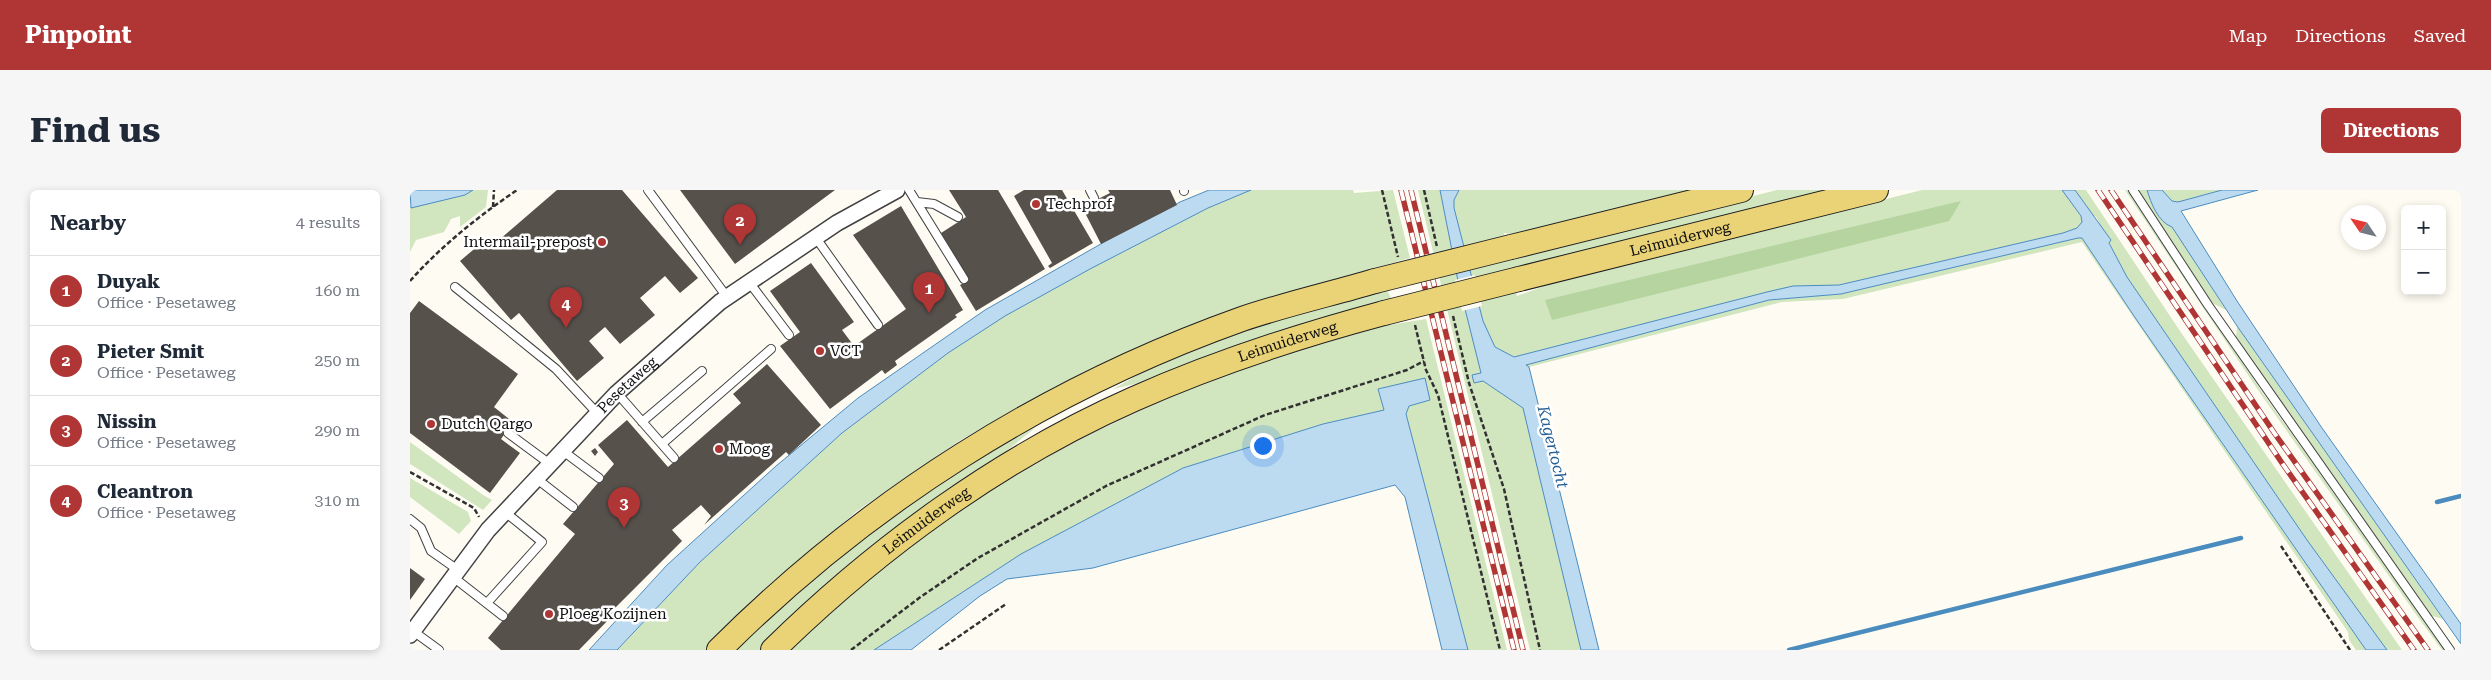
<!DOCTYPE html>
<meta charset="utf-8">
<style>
:root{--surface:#fff;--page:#f6f6f7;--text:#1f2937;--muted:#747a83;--line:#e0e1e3;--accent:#b03636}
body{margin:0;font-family:"Roboto Serif",serif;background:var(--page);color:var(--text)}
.controls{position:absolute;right:15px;top:15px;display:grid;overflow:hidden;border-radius:8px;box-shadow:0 2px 8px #0003}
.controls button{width:45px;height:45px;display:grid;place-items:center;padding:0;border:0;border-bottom:1px solid var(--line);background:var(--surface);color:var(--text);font:25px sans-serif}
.compass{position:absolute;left:1931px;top:15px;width:45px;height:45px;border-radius:50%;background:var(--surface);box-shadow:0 2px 8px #0003;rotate:305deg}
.you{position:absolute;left:852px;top:255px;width:18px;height:18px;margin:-12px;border:4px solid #fff;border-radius:50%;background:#1a73e8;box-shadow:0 0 0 8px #1a73e833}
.badge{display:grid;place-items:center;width:32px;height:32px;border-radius:50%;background:var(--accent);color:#fff;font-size:16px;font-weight:700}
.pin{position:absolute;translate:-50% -41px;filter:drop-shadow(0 1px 2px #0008)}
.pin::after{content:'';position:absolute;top:26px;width:18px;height:15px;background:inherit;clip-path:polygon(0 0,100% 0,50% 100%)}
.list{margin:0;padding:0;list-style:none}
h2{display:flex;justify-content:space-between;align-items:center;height:65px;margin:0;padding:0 20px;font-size:21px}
h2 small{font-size:16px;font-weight:400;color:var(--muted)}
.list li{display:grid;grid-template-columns:32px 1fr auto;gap:15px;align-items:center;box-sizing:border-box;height:70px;padding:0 20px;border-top:1px solid var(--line)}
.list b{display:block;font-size:19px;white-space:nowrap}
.list p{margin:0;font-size:16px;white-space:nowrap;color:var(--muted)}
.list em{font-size:16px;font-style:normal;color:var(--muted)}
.map{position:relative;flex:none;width:2051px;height:460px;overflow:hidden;border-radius:8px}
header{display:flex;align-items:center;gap:30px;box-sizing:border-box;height:70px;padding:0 25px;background:var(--accent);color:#fff}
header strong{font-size:24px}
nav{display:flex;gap:28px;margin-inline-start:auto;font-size:18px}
.intro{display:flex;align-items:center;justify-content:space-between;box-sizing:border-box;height:120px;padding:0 30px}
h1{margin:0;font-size:35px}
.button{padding:12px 22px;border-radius:8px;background:var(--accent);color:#fff;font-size:18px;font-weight:700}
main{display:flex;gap:30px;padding:0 30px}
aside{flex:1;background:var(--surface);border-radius:8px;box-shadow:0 2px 8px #0003}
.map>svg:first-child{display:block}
.green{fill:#d1e5bf}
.forest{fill:#b5d4a0}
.water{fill:#bcdaf0;stroke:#4b8cbf}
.pier{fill:#fefcf2}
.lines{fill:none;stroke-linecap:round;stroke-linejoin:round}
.stream{stroke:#4b8cbf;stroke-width:4.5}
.building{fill:#57514c}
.service-casing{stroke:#424242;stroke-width:10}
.minor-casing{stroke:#424242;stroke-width:18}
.primary-casing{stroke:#202020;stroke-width:26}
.path{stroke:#313131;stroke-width:2.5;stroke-dasharray:5 2.5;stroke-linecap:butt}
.service{stroke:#fff;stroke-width:8}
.minor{stroke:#fff;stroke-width:15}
.primary{stroke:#ead376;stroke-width:24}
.rail-casing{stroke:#b03636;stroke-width:5.5}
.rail{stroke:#fff;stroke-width:4;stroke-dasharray:11;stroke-linecap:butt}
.primary-bridge-casing{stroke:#202020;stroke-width:26;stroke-linecap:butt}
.primary-bridge{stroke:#ead376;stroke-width:24}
.poi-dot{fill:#b03636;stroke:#fff;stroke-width:2}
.labels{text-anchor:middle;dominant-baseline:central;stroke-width:5;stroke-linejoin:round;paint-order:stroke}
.poi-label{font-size:15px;fill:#0f0f0f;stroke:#fff;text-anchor:start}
.street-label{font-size:15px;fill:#0f0f0f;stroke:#fff}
.water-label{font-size:16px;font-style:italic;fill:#255f94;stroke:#fff}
</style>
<header>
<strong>Pinpoint</strong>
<nav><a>Map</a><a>Directions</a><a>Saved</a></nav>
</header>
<div class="intro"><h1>Find us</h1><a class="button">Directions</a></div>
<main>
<aside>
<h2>Nearby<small>4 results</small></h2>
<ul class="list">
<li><span class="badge">1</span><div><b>Duyak</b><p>Office · Pesetaweg</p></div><em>160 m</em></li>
<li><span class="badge">2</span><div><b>Pieter Smit</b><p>Office · Pesetaweg</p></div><em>250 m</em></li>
<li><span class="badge">3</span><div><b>Nissin</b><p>Office · Pesetaweg</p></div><em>290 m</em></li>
<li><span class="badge">4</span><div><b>Cleantron</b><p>Office · Pesetaweg</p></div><em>310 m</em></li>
</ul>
</aside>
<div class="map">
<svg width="2051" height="460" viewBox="0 0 2051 460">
<rect width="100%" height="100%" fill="#fefcf2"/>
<path class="green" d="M63,0H78L76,17L50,37V26L41,29L34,42L6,50L0,62V17L55,5Z
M841,0H943L944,3L983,0L1000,68L884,101L767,141L642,198L549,251L447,321L345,407L296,460H207L290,372L432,243L538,163L595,126L680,79L798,18Z
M1008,0H1030L1048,91L1071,183L1064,193L1073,191L1113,218L1171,460H1120Z
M1049,0H1294L1109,45L1094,43L1098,68L1367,0H1432L1101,81L1107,106L1143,93L1512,0H1652L1671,26L1672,32L1668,38L1653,43L1429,95L1357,102L1104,167L1085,157L1073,131L1044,18V10Z
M1665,0H1676L1772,144L1992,460H1977L1897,350L1717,87L1686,27L1681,24Z
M1715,0H1718L1852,202L2035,460H2032L2010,430L1850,203Z
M1728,0H1737C1741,13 1748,32 1762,36L1816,120L1802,113Z
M1752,0H1812L1768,12L1762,11Z
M1668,48H1672L1726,129L1956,460H1946L1939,450L1938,442L1672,52L1433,109L1372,112L1119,177L1115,175L1359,110L1431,104Z
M977,99L982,111L759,186L703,199L772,160L837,135Z
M1016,129L1097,460H1058L996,224L999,216L1020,210L1015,188L975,220L913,234L773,278L611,364L464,460H376L432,408L555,316L663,252L831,174L960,138Z
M1827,136L2033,429L2019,425L1826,148Z
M626,237L353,460H321L449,345L547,276Z
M0,252L73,305L82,310L73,320L0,274Z
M0,288L58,322L61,331L49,344L0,307Z"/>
<path class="forest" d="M1551,11L1539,31L1142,130L1135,110Z"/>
<path class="water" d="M0,0H63L55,5L1,18Z
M799,0H841L798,18L680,79L595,126L538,163L432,243L290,372L207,460H179L257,375L366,276L448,208L575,120L696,51L770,12Z
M1030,0H1049L1044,10V18L1073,131L1085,157L1104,167L1357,102L1383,96L1429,95L1653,43L1667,38L1672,32L1671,26L1652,0H1665L1701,50L1699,53L1717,87L1897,350L1977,460H1956L1726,129L1672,48H1668L1431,104L1359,110L1116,175L1119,177L1189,460H1171L1113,218L1073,191L1064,193L1062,185L1071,183L1048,91Z
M1737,0H1752L1762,11L1768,12L1812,0H1848L1771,21L1827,111L1912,238L2051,434V454L1827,136L1762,37C1748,32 1741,13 1737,0Z
M1015,188L1020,210L999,216L996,224L1058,460H1032L995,307L985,295L683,378L597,389L570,406L501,460H464L611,364L773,278L913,234L974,220L968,199Z"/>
<path class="pier" d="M1065,85L1072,116L1052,121L1045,90Z"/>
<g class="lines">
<path class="stream" d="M2027,312L2051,306
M1379,460L1831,348"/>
</g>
<path class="building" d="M147,0H212L288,88L270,103L255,86L230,108L245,125L210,154L195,137L179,151L194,168L167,191L109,123L101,130L50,71L76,49L82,56Z
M270,0H425L325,74Z
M539,0H588L635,79L566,121L550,95L559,90L531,43L556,27Z
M614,0H652L683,53L640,78L638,76L642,73L604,6Z
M698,0H760L767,15L691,54L672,17L700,3Z
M491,16L553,120L545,125L547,127L485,171L487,175L475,184L472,180L420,219L370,156L390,142L360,101L401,73L444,132L432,140L444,156L496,119L443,45Z
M9,111L108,184L84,217L103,232L91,249L110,263L80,303L0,243V123Z
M357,174L411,235L379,265L376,262L294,335L301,326L291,315L262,340L272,351L202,421L205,423L169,460H91L78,448L165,344L153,334L204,274L188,255L217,230L258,277L331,213L323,204Z
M185,258L188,262L185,266L181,261Z
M0,378L15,389L0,410Z"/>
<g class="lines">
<g class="service-casing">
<path id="service" d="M238,0L317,107
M499,0L554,89
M680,0L684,8
M774,0V1
M1723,0L1798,115L2040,460
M507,12L524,14L548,27
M406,48L468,135
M339,92L379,145
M45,97L146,179L188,224
M207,203L264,268
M232,232L292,181
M98,243L140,274
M252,254L361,159
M153,261L189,288
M127,289L163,317
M0,329L11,338L21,361L48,380
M43,387L93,426
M77,413L132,352L95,322
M3,441L29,460"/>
</g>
<g class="minor-casing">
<g id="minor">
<path id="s1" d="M0,445L78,340L207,203L310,112L427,33L487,0"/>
</g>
</g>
<g class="primary-casing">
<g id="primary">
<path d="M1101,57L1331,0"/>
<path id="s2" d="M1109,89L1466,0"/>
<path d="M309,460C457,312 635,199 832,129C876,114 921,104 965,91"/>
<path id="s3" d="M363,460C467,358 590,268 724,209C805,173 888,146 974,123"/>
</g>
</g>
<path class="path" d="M972,0L988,67
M1014,0L1027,57
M83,17L84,0
M0,91C31,56 69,26 107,0
M1043,126L1059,193L1094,299L1130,460
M1005,135L1016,180L1028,205L1090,460
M0,282L64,318L69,327
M1871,356L1940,460
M441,460L509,408L568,368L696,296L855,225L997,180L1014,171
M529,460L596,414"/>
<use href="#service" class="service"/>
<use href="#minor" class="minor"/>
<use href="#primary" class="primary"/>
<g class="rail-casing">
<path id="rail" d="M991,0L1104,460
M1001,0L1113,460
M1688,0L1872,273L2004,460
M1701,0L1865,244L2018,460"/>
</g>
<use href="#rail" class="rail"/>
<g class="primary-bridge-casing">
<path id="primary-bridge" d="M965,91L1101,57
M974,123L1109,89"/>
</g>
<use href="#primary-bridge" class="primary-bridge"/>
</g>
<g class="poi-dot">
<circle cx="626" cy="14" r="5"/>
<circle cx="192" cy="52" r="5"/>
<circle cx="410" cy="161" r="5"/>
<circle cx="21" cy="234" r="5"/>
<circle cx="309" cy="259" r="5"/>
<circle cx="139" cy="424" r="5"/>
</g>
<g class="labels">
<g class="poi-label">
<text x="636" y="14">Techprof</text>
<text x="182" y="52" text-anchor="end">Intermail-prepost</text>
<text x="420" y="161">VCT</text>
<text x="31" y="234">Dutch Qargo</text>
<text x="319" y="259">Moog</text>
<text x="149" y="424">Ploeg Kozijnen</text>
</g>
<g class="street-label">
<text stroke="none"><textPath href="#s2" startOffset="166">Leimuiderweg</textPath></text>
<text stroke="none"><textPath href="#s3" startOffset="606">Leimuiderweg</textPath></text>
<text stroke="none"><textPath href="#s1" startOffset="332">Pesetaweg</textPath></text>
<text stroke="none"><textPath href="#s3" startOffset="201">Leimuiderweg</textPath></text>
</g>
<g class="water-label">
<text transform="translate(1143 257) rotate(76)">Kagertocht</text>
</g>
</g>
</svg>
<div class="controls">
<button>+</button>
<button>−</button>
</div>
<svg class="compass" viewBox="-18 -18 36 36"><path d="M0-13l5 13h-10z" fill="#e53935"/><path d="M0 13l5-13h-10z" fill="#747a83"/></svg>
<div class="you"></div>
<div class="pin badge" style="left:519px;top:123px">1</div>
<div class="pin badge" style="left:330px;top:55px">2</div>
<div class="pin badge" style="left:214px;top:338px">3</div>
<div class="pin badge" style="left:156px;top:138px">4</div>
</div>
</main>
